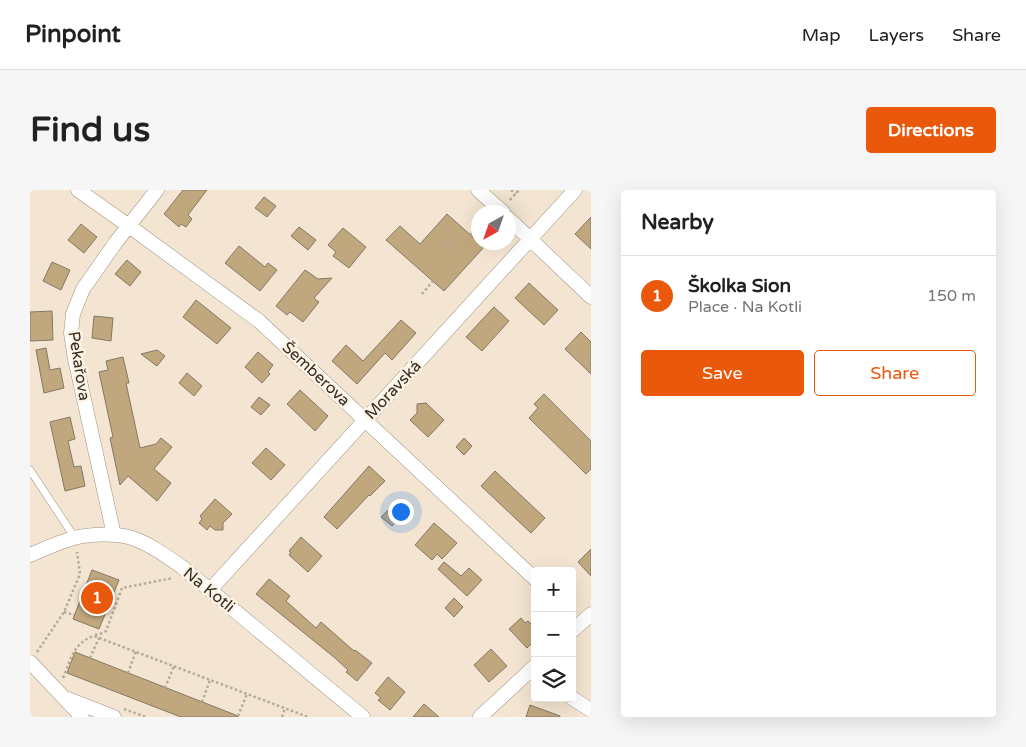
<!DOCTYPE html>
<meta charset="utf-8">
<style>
:root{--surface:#fff;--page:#f6f6f6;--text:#202124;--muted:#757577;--line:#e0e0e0;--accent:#ea580c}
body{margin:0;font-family:"Varela Round",sans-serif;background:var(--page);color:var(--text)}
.controls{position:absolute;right:15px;bottom:15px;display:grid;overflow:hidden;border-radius:5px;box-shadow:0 5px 20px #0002}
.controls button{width:45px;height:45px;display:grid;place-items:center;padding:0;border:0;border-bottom:1px solid var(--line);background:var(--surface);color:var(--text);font:25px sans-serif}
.compass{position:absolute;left:441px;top:15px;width:45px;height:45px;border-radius:50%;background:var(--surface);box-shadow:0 5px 20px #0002;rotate:220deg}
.you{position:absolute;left:370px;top:321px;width:18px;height:18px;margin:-12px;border:4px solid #fff;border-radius:50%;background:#1a73e8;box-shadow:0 0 0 8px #1a73e833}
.badge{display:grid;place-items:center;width:32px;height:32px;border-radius:50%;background:var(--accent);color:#fff;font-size:16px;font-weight:700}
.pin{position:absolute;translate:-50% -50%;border:2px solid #fff;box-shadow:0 1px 5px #0006}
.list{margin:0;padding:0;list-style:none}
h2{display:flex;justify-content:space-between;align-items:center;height:65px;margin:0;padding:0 20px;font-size:21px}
h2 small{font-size:16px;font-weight:400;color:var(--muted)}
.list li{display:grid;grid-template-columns:32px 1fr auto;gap:15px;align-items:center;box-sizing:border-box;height:80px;padding:0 20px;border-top:1px solid var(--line)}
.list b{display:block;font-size:19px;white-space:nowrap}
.list p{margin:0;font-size:16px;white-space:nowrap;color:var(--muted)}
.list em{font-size:16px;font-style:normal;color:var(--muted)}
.actions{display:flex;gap:10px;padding:15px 20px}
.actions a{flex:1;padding:11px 0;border:1px solid var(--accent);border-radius:5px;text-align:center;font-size:18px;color:var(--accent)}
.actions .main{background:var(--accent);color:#fff}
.icon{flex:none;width:28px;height:28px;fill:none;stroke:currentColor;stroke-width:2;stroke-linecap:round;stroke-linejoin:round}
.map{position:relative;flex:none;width:561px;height:527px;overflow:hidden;border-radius:5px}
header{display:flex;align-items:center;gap:30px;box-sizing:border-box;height:70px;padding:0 25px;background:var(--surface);border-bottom:1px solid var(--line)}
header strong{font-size:24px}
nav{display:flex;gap:28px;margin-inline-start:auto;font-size:18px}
.intro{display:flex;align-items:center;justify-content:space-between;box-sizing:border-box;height:120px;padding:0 30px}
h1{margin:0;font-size:35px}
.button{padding:12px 22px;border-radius:5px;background:var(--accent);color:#fff;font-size:18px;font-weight:700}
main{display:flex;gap:30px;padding:0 30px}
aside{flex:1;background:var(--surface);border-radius:5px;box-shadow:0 5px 20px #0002}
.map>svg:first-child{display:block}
.building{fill:#c1a77e;stroke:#837865}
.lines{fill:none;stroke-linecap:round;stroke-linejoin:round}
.lane-casing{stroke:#a09380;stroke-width:8}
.street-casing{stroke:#a09380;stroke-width:15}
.path{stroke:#b5aa9a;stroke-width:2.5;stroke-dasharray:2.5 2.5;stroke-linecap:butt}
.lane{stroke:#fff;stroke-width:7}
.street{stroke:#fff;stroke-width:14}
.labels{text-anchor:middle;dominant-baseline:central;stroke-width:5;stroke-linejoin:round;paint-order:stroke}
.street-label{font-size:16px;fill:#312c24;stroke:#fef3e2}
</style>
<header>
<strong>Pinpoint</strong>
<nav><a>Map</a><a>Layers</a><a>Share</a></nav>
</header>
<div class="intro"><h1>Find us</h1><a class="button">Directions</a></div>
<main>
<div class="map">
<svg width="561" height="527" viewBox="0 0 561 527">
<rect width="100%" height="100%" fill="#f3e5d1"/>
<path class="building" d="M153,0H177L158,25L162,29L156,37L151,34L149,37L134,24Z
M234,7L246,16L237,27L225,18Z
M417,24L454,57L414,101L356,50L370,36L390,54Z
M561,27V59L545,44Z
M51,34L67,47L54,63L38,50Z
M269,37L286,50L278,60L261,46Z
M313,38L336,57L319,78L303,66L306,62L298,55Z
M209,56L235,77L238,73L247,80L230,101L195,73Z
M97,70L111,82L100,96L85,84Z
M22,72L40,80L31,100L13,91Z
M275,80L288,89L302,88L284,108L289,112L273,132L260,122L257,125L246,116Z
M499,93L528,120L514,135L485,108Z
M166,110L201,138L187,154L153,127Z
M464,117L479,131L452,161L436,147Z
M22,121L23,150L0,151V122Z
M64,126L83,128L81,151L62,148Z
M371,130L386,143L362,170L355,163L327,194L302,171L316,155L333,171Z
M551,142L561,152V184L535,159Z
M16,158L20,180L30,178L34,198L14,203L6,160Z
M127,160L135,166L127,176L111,164Z
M228,162L243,175L238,182L240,184L232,193L215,177Z
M93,167L99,193H96L110,258L126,254L131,248L142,257L124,279L141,293L127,311L98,286L90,295L80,248L83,247L69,182L78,180L76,171Z
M157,183L172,196L164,206L149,193Z
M270,200L298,226L285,241L257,214Z
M514,204L561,251V279L556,284L499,228L508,218L504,214Z
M229,207L240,215L231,225L221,217Z
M396,213L414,230L398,247L380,230L387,223V214Z
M40,227L45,249L38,251L44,277L51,276L55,296L35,301L20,232Z
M434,248L442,256L434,265L426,257Z
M236,258L255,275L241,290L222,273Z
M339,276L355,291L340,306L339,305L307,339L294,327Z
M465,281L515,328L501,343L451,296Z
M185,309L202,324L193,333V340H185L180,336L177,340L169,333L172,329L170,326Z
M360,318L370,327L362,336L351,327Z
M404,333L427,353L412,369L407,364L402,370L385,355Z
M271,347L292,366L278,382L259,365L261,362L259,361Z
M561,359V386L548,372Z
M414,372L431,386L439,378L452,390L437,406L408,379Z
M62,380L89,390L69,439L43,429Z
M239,389L260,406L256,411L286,438L291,432L324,461L325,460L342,473L327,491L316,482L318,480L305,468L226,404Z
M424,408L433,417L424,427L415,418Z
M491,428L495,433L498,431L505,438V450L497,458L479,439Z
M461,459L477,476L459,492L444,475Z
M45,462L208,526V527H151L37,483Z
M358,487L375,502L360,520L348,510L351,508L345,503Z
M394,514L409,527H383Z
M500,515L530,526V527H496Z"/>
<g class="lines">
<g class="lane-casing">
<path id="lane" d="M0,280L45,348"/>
</g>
<g class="street-casing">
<path id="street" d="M48,0L99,36L229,131L505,389
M448,0L473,22
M478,28L561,107
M84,345L45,169L41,143L43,124L53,99L86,52L127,0
M0,365C14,359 29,352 44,348C59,344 86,343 102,348C120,354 136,366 152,377L333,527
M180,400L545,0
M542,441L561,424
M0,472L52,527
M542,508L561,520
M38,509L84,527
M450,527L505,476"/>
</g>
<path class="path" d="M481,0L486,4
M480,10L489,0
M440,45L448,36
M412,57L418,51L426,58L421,64
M392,104L403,91
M34,422L44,425
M65,445L73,443L76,441L92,398L143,388
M7,462L34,422L50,384L47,362
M60,468L69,448
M98,483L106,461
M33,488C41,469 43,453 64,446L278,527
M135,498L144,476
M172,512L180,490
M94,519L116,527
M208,526L217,504
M252,527L255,518"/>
<use href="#lane" class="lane"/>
<use href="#street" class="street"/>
</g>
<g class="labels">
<g class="street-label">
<text transform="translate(49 176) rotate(81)">Pekařova</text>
<text transform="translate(286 184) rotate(43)">Šemberova</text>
<text transform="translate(363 200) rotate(-47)">Moravská</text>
<text transform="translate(179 400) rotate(39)">Na Kotli</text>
</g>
</g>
</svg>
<div class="controls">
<button>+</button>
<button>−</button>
<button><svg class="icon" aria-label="layers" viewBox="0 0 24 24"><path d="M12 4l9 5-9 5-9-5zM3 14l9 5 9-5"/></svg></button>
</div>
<svg class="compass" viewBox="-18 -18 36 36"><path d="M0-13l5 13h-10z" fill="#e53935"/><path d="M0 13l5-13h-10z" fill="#757577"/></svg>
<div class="you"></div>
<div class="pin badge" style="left:67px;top:408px">1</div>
</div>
<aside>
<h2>Nearby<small></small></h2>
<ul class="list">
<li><span class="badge">1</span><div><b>Školka Sion</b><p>Place · Na Kotli</p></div><em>150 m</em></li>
</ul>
<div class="actions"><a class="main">Save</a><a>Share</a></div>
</aside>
</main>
